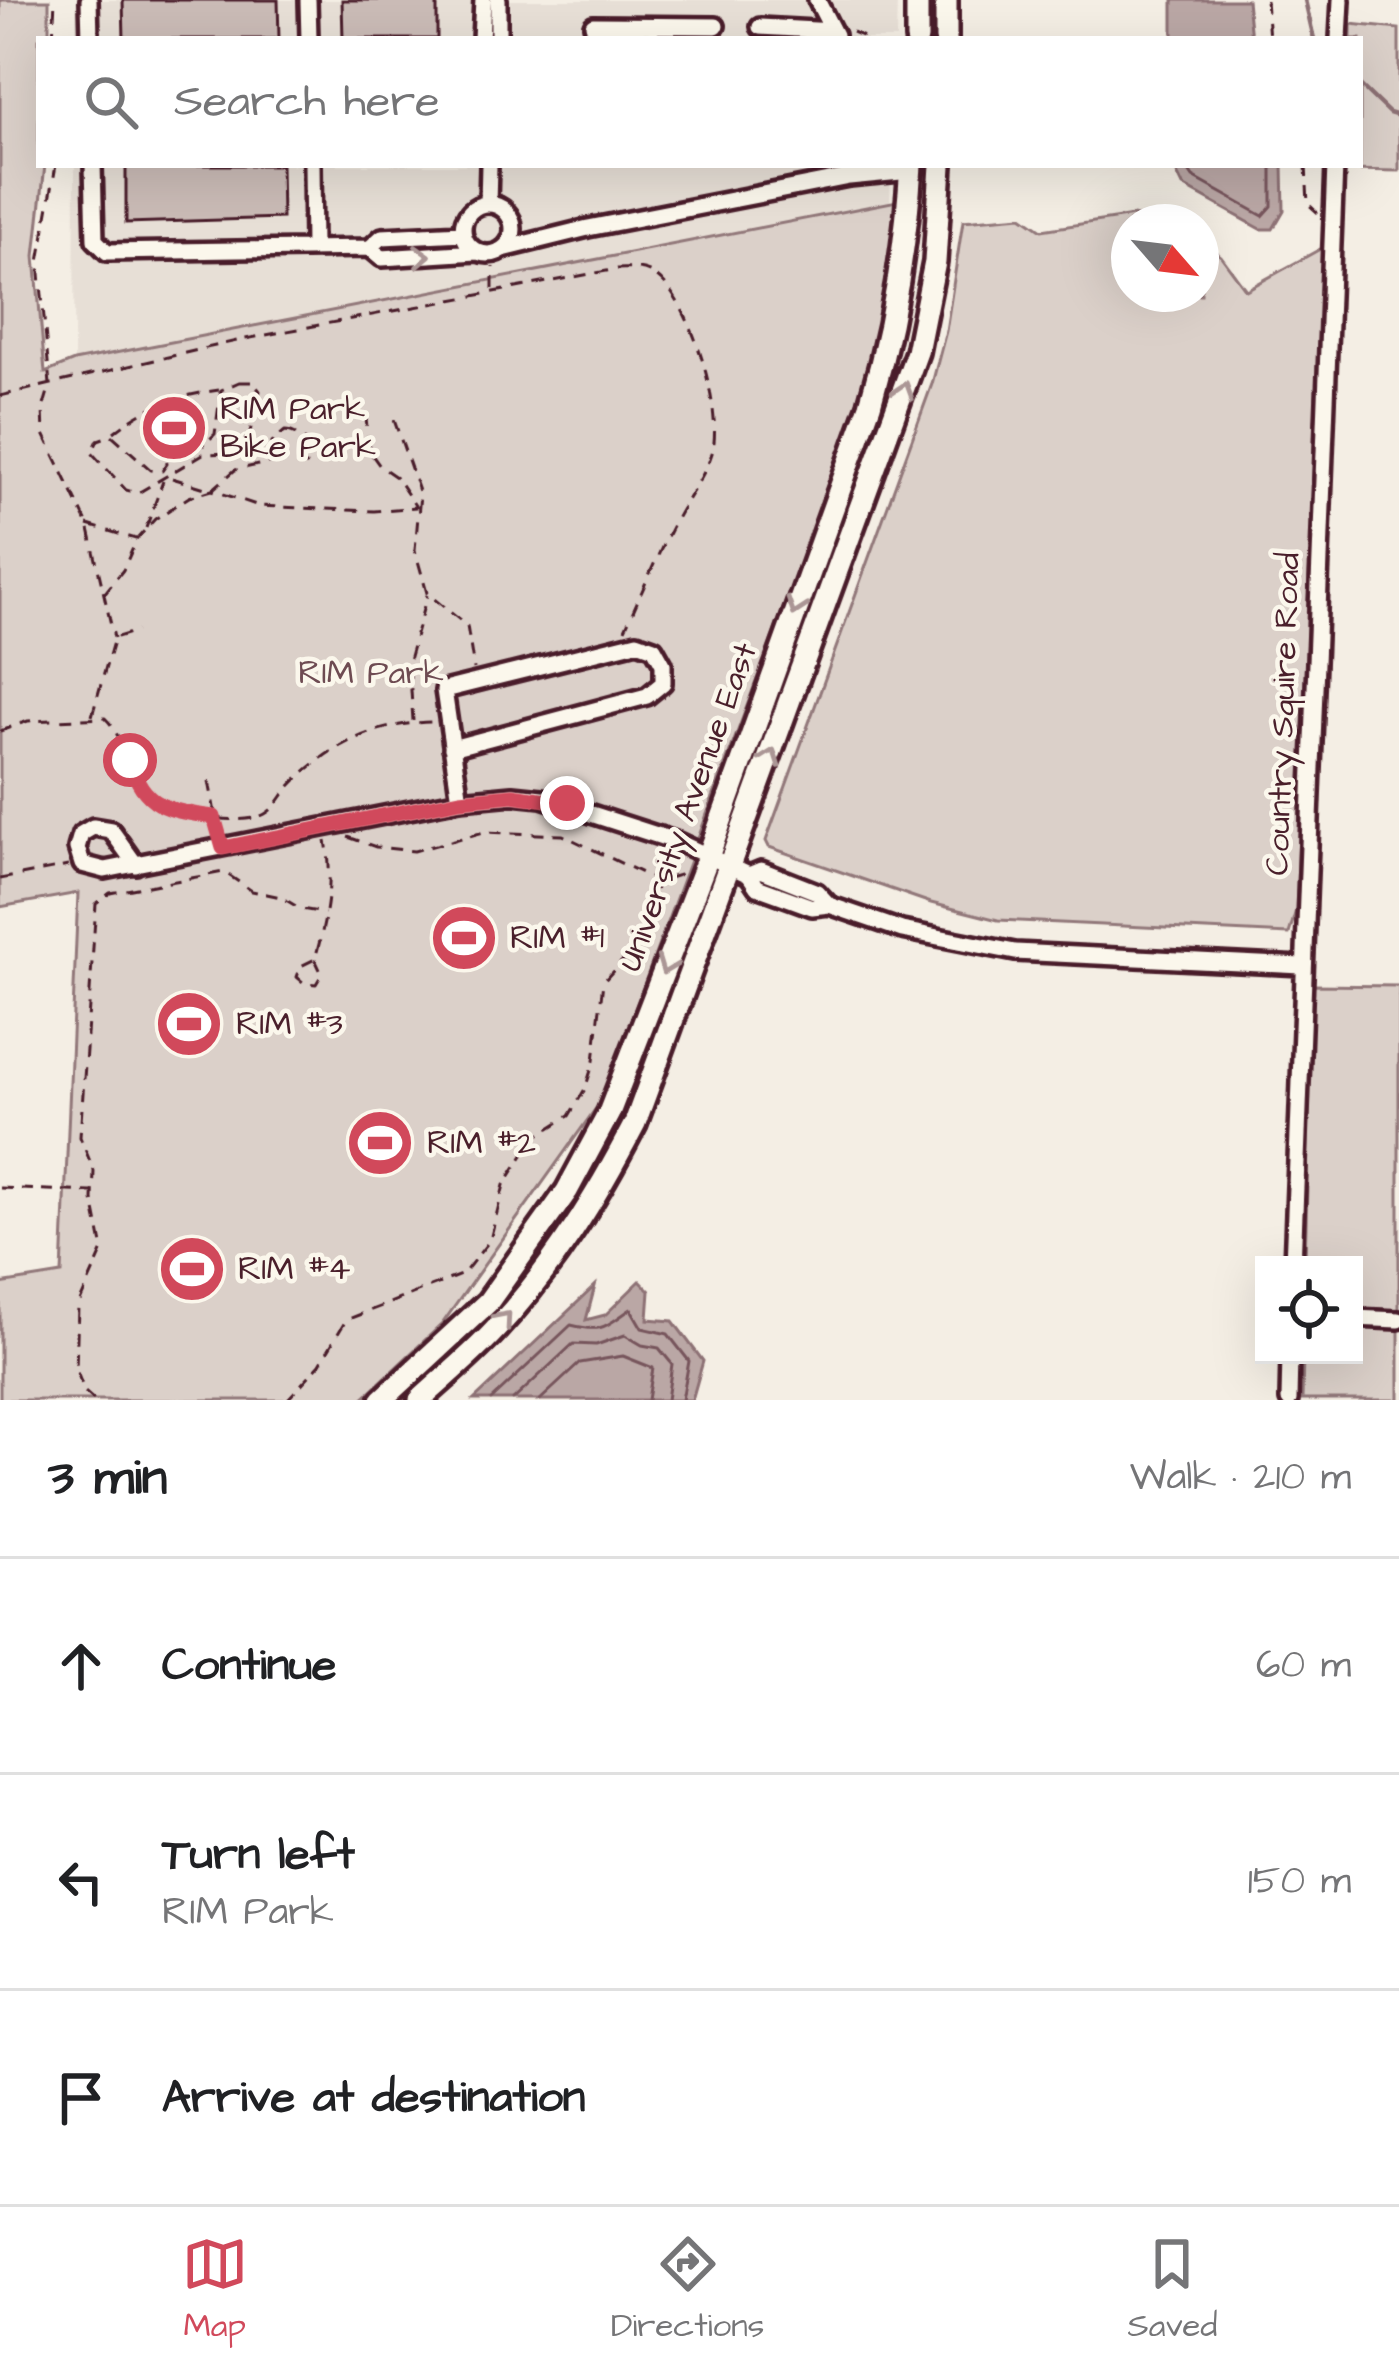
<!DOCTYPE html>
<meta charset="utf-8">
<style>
:root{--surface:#fff;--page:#f6f6f6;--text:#202124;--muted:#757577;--line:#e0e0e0;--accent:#d1495b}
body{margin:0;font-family:"Architects Daughter",sans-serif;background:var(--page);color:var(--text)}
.controls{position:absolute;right:36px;bottom:36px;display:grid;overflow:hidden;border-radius:0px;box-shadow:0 12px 48px #0002}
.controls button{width:108px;height:108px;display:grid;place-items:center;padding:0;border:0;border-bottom:3px solid var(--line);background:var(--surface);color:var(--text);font:60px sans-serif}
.compass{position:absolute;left:1111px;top:204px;width:108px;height:108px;border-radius:50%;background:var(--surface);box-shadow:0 12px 48px #0002;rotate:118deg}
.stop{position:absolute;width:36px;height:36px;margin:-27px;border:9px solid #d1495b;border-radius:50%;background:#fff}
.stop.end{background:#d1495b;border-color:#fff;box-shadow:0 3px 12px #0008}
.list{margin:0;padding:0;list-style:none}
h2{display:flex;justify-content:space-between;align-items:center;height:156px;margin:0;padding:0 48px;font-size:51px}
h2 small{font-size:39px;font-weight:400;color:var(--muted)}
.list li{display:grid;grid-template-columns:78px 1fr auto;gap:36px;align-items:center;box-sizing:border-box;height:216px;padding:0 48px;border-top:3px solid var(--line)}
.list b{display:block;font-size:45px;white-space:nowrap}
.list p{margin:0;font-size:39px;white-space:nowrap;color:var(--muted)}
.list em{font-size:39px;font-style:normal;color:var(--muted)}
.icon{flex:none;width:66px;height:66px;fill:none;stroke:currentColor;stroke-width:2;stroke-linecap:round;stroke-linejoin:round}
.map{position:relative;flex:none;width:1399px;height:1400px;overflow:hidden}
.search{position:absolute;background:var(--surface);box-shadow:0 12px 48px #0002;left:36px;right:36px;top:36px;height:132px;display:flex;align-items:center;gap:30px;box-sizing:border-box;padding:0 42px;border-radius:0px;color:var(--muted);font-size:45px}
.sheet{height:804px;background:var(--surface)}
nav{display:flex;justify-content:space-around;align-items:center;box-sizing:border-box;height:168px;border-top:3px solid var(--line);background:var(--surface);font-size:33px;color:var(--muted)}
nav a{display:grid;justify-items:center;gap:6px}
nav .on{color:var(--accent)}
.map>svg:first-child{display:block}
.built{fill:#e7dfd6}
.green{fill:#dbd0c9;stroke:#92787a;stroke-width:3}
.water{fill:#baa7a5;stroke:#8d7174;stroke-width:3}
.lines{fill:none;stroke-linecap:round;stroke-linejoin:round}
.shore{stroke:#77555c;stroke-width:3}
.stream{stroke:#8d7174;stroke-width:4.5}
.building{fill:#cabbb6;stroke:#4a1f2b;stroke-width:3}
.minor-casing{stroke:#4a1f2b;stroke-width:24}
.major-casing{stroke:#4a1f2b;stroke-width:30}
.path{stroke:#4a1f2b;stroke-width:3;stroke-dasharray:12 9;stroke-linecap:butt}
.minor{stroke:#fbf7ec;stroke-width:15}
.major{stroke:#fbf7ec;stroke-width:21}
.oneway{stroke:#ab9695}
.route{stroke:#d1495b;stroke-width:15}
.labels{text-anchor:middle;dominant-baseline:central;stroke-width:9;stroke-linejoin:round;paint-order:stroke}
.poi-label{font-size:33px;fill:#4a1f2b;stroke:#fbf7ec;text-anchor:start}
.park-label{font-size:33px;fill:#6e4b52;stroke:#fbf7ec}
.street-label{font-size:33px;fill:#4a1f2b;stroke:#fbf7ec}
</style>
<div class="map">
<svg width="1399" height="1400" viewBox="0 0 1399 1400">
<rect width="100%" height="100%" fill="#f4eee4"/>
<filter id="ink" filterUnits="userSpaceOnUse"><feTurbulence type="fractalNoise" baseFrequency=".00833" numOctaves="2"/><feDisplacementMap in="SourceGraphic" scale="24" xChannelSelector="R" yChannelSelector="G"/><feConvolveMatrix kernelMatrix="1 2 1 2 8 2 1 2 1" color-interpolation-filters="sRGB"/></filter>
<g filter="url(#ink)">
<path class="built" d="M76,0H897L896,39H76Z
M75,165H891L890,202L74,361Z"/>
<path class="green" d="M0,0H49V39H39V165H45L35,256L45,373L74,361L902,200L891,292L863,392L601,1101L442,1324L361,1400H0V1284L62,1274L78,893L0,907Z
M1351,24L1399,29V171L1348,170V165H1360V39H1351Z
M1022,216L1042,230L1133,216L1158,222H1129V294H1201V241L1221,256L1246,290L1322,248L1296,910L1289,934L998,920L931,903L769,847L766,841L932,384L946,331L963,221Z
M1312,985L1399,986V1400H1302L1303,1355H1354V1265H1305Z"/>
<path class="water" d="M1173,0H1247L1251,39H1173Z
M1173,165H1283L1284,210L1273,229H1261L1183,186Z
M640,1281L650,1291L648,1319L673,1321L703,1361L692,1400H474L595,1286L586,1320L605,1315Z"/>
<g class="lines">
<path class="shore" d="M1185,165L1193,177L1263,216L1272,206V165
M491,1400L571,1325C604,1333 604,1327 631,1309L642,1328L668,1334L689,1361L682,1400
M513,1400L573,1344L596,1345L625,1335L642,1345L659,1348L672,1364L667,1400
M540,1400L580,1363L623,1356L653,1368L648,1400"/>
<path class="stream" d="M1305,0L1314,39
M1360,85L1389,113L1399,116"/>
</g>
<path class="building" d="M123,0H278L279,39H124Z
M342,0H437V39H343Z
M126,165H281L282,218L126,223Z"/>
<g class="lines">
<g class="minor-casing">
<path id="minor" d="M89,0L90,39
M308,0L309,39
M817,0L835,35
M593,25L716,26
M760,27L833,31
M481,39L483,0
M498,39V0
M1339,39L1341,0
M93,165L95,240L107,252L370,248L382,258L477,252
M312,165L313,247
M488,204L489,165
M463 229a25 25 0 1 1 50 0a25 25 0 1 1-50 0Z
M370,248L382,237L463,233
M503,249L588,228L849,177L911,171
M452,748L647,696L663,683V664L654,648L637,642L444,690L460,800
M136,865L111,830L93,827L81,834L77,848L82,864L105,870L460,800L513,795L542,798L678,842L749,875L757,887L812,907L829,905L902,930L1015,952L1302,966
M749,875L761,870L817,892L829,905
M1293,1265L1335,165
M1354,1318L1399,1320
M1289,1400L1290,1355"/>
</g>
<g class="major-casing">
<path id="major" d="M917,0V39
M946,0V39
M382,1400L488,1302L567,1191L609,1113L708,857L870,405C893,326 906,248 911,165
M420,1400C445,1377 472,1355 495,1330C553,1268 596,1198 635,1123L917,352L935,262L941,165"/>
</g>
<path class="path" d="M1266,0L1269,39
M852,32L869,39
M53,39L55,0
M56,165L39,262L50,385L43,409L44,434L88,525L114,638
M1306,165L1308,204L1318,213
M493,289V267
M239,382H253L260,391L247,444L231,453L203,454L138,493L126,490L92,453L98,440L112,435L151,470L162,471L167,464L164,434L168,411L180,410L204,445L215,434L221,390Z
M0,396L245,339L617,269C630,269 642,267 653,274C691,297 724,412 712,453C705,476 687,498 676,519C657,555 642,592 625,629
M394,420L420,494L415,550L427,593L467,626L474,669
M285,431C298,431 312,446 320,456L319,462L311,466L272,458V442Z
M114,432C147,405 177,396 219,390
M172,478L212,490L235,470L277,461
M88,525L136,539
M146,528L163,481
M104,594L123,570L137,539L155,519L189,497L212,490L259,506L278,507L374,511L416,507L396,477L380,466L370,452L366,419L350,404
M92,716L114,638L137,631
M413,721L409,660L427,595
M0,731L28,721L105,718C128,740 125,778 149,798C170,815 243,827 265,814C277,807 281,796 290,786C330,744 374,724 431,722
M209,781L219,834
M348,837L376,847L414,851L484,832L563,835L658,881L682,874
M0,879L68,866
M315,959L322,974L316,984L304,983L297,977L301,966L315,959C326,920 334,881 326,841
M0,1188L92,1192
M94,1400L85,1392L76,1370L78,1306L103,1250L93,1200L94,1171L80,1137L96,904L110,893L224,872L252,891L281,897L301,909L325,913
M287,1400L320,1364L346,1320L463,1274L490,1240L504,1185L534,1138L569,1116L585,1089L594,1061L603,982L641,940L658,881"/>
<use href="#minor" class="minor"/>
<use href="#major" class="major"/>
</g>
<defs><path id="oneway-chevron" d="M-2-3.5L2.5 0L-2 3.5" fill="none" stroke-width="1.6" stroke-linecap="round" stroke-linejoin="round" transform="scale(3)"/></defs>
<g class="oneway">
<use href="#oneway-chevron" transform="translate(422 256) rotate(-3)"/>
<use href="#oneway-chevron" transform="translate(904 390) rotate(-72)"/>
<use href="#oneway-chevron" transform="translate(796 607) rotate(109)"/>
<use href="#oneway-chevron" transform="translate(771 757) rotate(-70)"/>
<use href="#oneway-chevron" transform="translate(666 966) rotate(111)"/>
<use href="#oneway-chevron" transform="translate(504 1319) rotate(-49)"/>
</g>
</g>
<g class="lines" filter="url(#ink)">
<path class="route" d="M130,760C142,807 169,811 214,817L223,848L460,800L513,795L567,803"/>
</g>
<defs>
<g id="stadium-disc" transform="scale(3.45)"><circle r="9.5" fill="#d1495b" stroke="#fbf7ec"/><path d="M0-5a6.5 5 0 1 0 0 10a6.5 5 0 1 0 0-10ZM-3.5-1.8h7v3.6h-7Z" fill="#fff"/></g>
</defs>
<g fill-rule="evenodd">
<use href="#stadium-disc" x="174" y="428"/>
<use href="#stadium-disc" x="464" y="938"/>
<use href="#stadium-disc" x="189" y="1024"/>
<use href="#stadium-disc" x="380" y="1143"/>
<use href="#stadium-disc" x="192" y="1269"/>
</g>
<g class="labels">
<g class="poi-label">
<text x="220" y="409">RIM Park<tspan x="220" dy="38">Bike Park</tspan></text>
<text x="510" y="938">RIM #1</text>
<text x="236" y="1024">RIM #3</text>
<text x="427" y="1143">RIM #2</text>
<text x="238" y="1269">RIM #4</text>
</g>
<g class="park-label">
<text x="371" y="673">RIM Park</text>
</g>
<g class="street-label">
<text transform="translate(1283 714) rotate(-88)">Country Squire Road</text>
<text transform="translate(688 807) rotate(-70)">University Avenue East</text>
</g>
</g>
</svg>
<div class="controls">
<button><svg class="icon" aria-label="locate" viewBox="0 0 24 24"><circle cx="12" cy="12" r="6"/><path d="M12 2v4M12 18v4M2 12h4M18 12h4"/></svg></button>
</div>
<svg class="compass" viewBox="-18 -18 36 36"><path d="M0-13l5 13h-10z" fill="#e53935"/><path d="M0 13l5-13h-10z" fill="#757577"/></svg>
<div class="stop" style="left:130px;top:760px"></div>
<div class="stop end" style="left:567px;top:803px"></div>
<div class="search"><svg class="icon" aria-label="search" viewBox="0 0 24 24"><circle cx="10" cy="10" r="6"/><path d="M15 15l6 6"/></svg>Search here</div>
</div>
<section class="sheet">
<h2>3 min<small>Walk · 210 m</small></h2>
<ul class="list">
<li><svg class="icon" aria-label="ahead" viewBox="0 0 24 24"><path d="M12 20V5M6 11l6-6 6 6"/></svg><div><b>Continue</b></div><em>60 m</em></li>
<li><svg class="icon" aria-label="left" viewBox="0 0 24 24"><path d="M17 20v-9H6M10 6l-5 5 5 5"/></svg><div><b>Turn left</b><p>RIM Park</p></div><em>150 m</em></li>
<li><svg class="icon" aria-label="arrive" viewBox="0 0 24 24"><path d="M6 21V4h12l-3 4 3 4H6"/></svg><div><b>Arrive at destination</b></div></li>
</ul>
</section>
<nav>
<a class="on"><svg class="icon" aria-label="map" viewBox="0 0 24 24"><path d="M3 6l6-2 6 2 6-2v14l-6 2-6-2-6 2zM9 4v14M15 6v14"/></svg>Map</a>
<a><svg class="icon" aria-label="directions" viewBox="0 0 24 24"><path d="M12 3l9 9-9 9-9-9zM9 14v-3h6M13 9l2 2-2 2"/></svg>Directions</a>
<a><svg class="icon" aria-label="saved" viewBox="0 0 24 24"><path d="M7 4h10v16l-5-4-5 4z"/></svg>Saved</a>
</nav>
